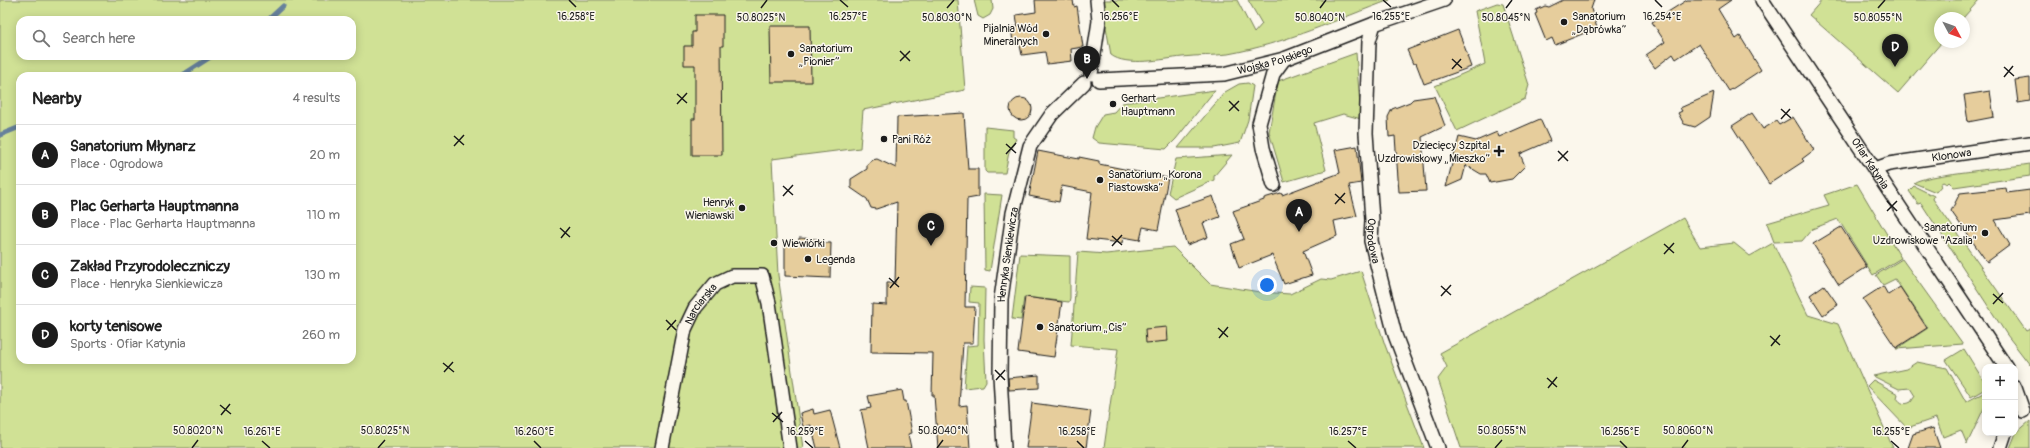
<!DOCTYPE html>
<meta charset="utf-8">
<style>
:root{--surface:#fff;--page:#f6f6f6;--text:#222;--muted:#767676;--line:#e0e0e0;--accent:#1c1c1c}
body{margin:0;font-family:Pangolin,sans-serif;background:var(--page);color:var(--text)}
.controls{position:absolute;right:12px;bottom:12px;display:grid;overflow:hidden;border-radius:8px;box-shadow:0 2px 10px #0003}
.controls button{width:36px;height:36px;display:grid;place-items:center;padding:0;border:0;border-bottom:1px solid var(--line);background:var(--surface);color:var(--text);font:20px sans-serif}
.compass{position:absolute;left:1934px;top:12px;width:36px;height:36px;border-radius:50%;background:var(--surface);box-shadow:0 2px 10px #0003;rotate:131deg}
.you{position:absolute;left:1267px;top:285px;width:14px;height:14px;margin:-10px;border:3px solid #fff;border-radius:50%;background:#1a73e8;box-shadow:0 0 0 6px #1a73e833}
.badge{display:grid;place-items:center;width:26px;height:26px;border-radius:50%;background:var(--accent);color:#fff;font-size:13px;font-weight:700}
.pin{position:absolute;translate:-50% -33px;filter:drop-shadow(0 1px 2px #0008)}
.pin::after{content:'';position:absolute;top:21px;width:14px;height:12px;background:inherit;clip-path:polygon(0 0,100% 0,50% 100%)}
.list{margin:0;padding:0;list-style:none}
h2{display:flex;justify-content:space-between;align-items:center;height:52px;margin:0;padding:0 16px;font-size:17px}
h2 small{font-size:13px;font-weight:400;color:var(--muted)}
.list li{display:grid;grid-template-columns:26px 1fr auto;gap:12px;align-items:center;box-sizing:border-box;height:60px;padding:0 16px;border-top:1px solid var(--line)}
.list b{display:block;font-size:15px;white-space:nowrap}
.list p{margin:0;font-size:13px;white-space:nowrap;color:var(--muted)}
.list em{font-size:13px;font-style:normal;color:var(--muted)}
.icon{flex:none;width:22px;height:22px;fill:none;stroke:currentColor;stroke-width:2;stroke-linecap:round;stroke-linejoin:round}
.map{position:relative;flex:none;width:2030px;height:448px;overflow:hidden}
.search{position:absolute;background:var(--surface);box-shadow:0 2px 10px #0003;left:16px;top:16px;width:340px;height:44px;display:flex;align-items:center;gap:10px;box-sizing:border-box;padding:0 14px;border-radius:12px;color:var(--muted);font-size:15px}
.panel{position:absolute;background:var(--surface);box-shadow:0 2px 10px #0003;left:16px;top:72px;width:340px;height:292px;border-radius:12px}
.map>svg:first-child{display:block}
.green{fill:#d0e195;stroke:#767e58;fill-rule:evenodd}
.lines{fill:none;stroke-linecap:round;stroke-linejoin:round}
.stream{stroke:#66819c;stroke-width:5}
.building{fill:#e6cd9c;stroke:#1c1c1c}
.street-casing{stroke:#1c1c1c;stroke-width:16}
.street{stroke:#fbf7ec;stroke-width:13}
.ticks{fill:none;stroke:#1c1c1c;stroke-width:1.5}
.poi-dot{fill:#1c1c1c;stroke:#fbf7ec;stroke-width:1.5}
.labels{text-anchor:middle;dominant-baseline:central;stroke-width:3;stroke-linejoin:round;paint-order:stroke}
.poi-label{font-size:11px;fill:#1c1c1c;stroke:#fbf7ec;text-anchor:start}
.street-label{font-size:11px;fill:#1c1c1c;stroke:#fbf7ec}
.ticks-label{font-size:10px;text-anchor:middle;fill:#1c1c1c;stroke:#fbf7ec;stroke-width:3;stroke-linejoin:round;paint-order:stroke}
</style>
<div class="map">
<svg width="2030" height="448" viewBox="0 0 2030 448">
<rect width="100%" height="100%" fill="#fbf7ec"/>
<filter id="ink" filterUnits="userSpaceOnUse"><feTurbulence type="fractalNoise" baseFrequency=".025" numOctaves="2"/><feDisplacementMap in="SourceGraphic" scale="8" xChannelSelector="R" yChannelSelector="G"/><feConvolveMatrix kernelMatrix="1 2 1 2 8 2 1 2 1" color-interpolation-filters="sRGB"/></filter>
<g filter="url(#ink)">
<path class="green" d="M0,0H958L965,90L863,110L860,148L772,159L778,275L803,448H0ZM20,20H352V56H20ZM20,76H352V360H20Z
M974,0H992L993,9L990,15L983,19L978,16Z
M1104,0H1237L1254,33L1262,24L1248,0H1390C1338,19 1284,44 1228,54C1213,56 1198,55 1182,57C1164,59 1126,67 1111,55L1106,27Z
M1822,0H1979L1963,18H1940V42H1942L1898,93L1809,15Z
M1497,3L1503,4L1529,85L1525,99L1457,131L1435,86L1485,64L1475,11Z
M1356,53L1361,119L1343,114L1314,123L1326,170L1284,182L1269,132L1278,81Z
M1248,83L1253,86L1248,120L1240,143L1214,148H1178L1225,92L1239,84Z
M1215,90L1176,139L1166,149L1099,143L1092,138L1095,127L1103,114L1114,112L1122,103Z
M985,127L1013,130V137L1016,139L1009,152L1005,173H987L985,171Z
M1232,155L1214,176V180L1174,198L1168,193L1176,159Z
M2030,164V176L1954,187L1949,182L1947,184L1943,182L1940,184L1941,186L1936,192L1914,183C1920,175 2013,167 2030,164Z
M1857,184L1901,258L1873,275L1838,219L1812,229L1802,241L1774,242L1767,223L1829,205L1824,195Z
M1914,186L1934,196L1933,199L2026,331L2030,329V365L2007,335L1921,203L1918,204L1909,191Z
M984,194L1002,195L990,271L985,270Z
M1683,218L1700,247L1734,243L1750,256L1773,243L1808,315L1838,324L1893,448H1461L1438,379L1447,367L1440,353Z
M1173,247L1210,284L1260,292L1290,294L1321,279L1331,280L1361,271L1385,345L1424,448H1104L1118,349L1071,345L1078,252L1106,254Z
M1020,254L1070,256V298L1069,302L1024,297L1021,320L1012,319Z
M1902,259L1963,344L1896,349L1928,328L1895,279L1883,285L1876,275Z
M970,287L985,288L984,339L986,381L983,386L964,388L967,346L978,345L979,303L969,302Z
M1964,349L1985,383V389L1971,397L1946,360Z
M1917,362L1947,368L1966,402L1985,392V406L1967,444L1961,430L1943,437L1936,418L1907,428L1867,386L1873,380L1898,394L1897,398C1901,404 1905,405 1911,402L1915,396L1910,388L1899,389L1873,376L1906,369Z
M2030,421V448H2010L2016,433Z"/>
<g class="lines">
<path class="stream" d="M268,20L283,6
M181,76L212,56
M0,135L20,127"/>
</g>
<path class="building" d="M1035,0H1073L1074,7L1077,6L1083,47L1071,49L1072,61L1047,64L1045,52L1022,55L1019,41L1013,42L1011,27H1018L1016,15L1036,12Z
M1563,0H1594L1591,9L1597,28L1555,45L1552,38L1546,41L1535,14L1537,13L1536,10L1545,6L1549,7Z
M1687,0H1731L1718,9L1736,39L1740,36L1761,70L1729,91L1699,44L1676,59L1673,54L1655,68L1646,55L1665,42L1652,22Z
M695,15H723V46H721L722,155H692V119H695V65H684V46H692V32H695Z
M770,26H810L811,82H771Z
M1458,30L1468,56H1467L1471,67L1424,84L1416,63L1413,64L1407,50Z
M2030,78V101L2018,103L2015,80Z
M1990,91L1994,117L1968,122L1964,95Z
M1714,93L1710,117L1695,127L1684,124L1678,113L1682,111L1680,108Z
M1434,96L1445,126L1422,137L1426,191L1399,192L1395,136L1389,137L1388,117L1392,109L1410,102L1413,99Z
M1010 109a11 11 0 1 1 22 0a11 11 0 1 1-22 0Z
M964,113L968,169H978V197L967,199L965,307H975L973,343H963L959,406L967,405L970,448H938L934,395H932L933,353L871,352L872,304L887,305V283H895L897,202L876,209L871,208L867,199L851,188V179L867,169V164L872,160L877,159L896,168L897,117Z
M1752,113L1763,129L1776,121L1779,125L1793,117L1814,150L1802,159L1804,161L1769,184L1732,126Z
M1540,119L1550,141L1520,154L1525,166L1512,179L1490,183L1486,174H1481L1466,165L1462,180L1446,187L1459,137L1476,141L1497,132L1499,137Z
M1357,146L1361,183L1349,185L1357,216L1334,221L1337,236L1303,251L1312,275L1284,284L1272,255L1239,268L1231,244L1244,239L1233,211L1264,200V198L1281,193L1282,195L1340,173L1335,150Z
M1038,151L1079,159V157L1099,161V164L1168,178L1158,230L1143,227L1140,240L1123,237L1122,243L1086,239L1092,192L1062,186L1059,202L1029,196Z
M2006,188L2007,193L2030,190V215L1995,220L2010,245L1987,262L1951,211L1960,193Z
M1213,196L1220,217L1203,223L1208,237L1187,245L1175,209Z
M1841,227L1867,267L1839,285L1813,244Z
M799,238L818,239V243H831L830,278L785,276V243H799Z
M1824,285L1838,305L1823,315L1810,295Z
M1883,286L1888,295L1900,287L1927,328L1896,348L1863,299Z
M1025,297L1062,302L1054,357L1018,352Z
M1167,327L1168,341L1146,343L1145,329Z
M1039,375V388L1009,390L1008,378Z
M902,390L904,401H906L912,433L908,434L911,448H869L861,410L871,408L868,396Z
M1032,403L1091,411L1086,448H1026Z
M813,409L814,414L830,410L840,448H817L811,425L803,427L800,413Z
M1933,428L1940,448H1908L1913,434Z"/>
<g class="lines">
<g class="street-casing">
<g id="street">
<path id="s1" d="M1762,0L2006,367"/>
<path id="s2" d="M1374,24L1369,41L1366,133L1372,220L1371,241L1395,335L1438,448"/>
<path d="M1091,74L1099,21L1097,0"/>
<path id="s3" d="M1099,80L1224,74L1284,59L1374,24L1444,0"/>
<path id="s4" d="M1875,169L1889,164L2030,143"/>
<path d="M1274,185L1263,148L1259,124L1273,74L1284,59"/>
<path d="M2015,388L2023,411"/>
<path id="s5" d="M662,448L685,329L695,308L715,284L732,276H762L769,303L790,448"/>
<path id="s6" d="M1004,448L1000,375L1001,299L1013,213L1030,146L1052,114L1084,83"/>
<path d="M2000,448L2005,433"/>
</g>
</g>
<use href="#street" class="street"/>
</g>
</g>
<path class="ticks" d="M569,0L576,7M840,0L848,7M1112,0L1119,7M1383,0L1391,7M1655,0L1662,7M761,8L767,0M947,8L954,0M1320,8L1326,0M1506,8L1512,0M1878,8L1885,0M900,51L910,61M1452,59L1462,68M900,61L910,51M2004,67L2014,76M1452,69L1461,59M2004,77L2013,66M677,94L687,103M1229,101L1239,111M677,104L687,93M1781,109L1791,118M1229,111L1239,101M1781,119L1790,109M454,136L464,145M1006,144L1016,153M454,146L464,135M1558,151L1568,161M1006,154L1016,143M1558,161L1568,151M783,186L793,195M1335,194L1345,203M783,196L793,185M1887,201L1897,211M1335,204L1345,193M1887,211L1897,201M560,228L570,237M1112,236L1122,245M561,238L570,227M1664,244L1674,253M1112,246L1122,235M1664,254L1674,243M889,278L899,287M1441,286L1451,295M890,288L899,277M1993,294L2003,303M1441,296L1451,285M1993,304L2003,293M666,320L676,330M1218,328L1228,337M667,330L676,320M1770,336L1780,345M1219,338L1228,327M1771,346L1780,335M443,363L454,372M995,370L1005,380M444,372L453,362M1547,378L1557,387M996,380L1005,370M1548,388L1557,377M220,405L231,414M772,413L783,422M221,415L230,404M773,422L782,412M262,441L270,448M534,441L541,448M805,441L813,448M1077,441L1084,448M1348,441L1356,448M1620,441L1627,448M1891,441L1899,448M192,448L198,440M378,448L385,440M937,448L943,440M1495,448L1502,440M1682,448L1688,440"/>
<g class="poi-dot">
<circle cx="1564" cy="22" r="4"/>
<circle cx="1046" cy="34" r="4"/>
<circle cx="791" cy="54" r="4"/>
<circle cx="1113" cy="104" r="4"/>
<circle cx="884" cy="139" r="4"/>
<path d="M1497 145h4v4h4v4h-4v4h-4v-4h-4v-4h4z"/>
<circle cx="1100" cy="180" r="4"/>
<circle cx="742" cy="208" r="4"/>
<circle cx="1985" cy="233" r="4"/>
<circle cx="774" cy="243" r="4"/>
<circle cx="808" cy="259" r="4"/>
<circle cx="1040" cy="327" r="4"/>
</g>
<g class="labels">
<g class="poi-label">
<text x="1572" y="16">Sanatorium<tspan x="1572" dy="13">„Dąbrówka”</tspan></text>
<text x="1038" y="28" text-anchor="end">Pijalnia Wód<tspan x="1038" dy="13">Mineralnych</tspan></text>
<text x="799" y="48">Sanatorium<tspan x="799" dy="13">„Pionier”</tspan></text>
<text x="1121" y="98">Gerhart<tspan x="1121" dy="13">Hauptmann</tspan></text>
<text x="892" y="139">Pani Róż</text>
<text x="1490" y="145" text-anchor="end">Dziecięcy Szpital<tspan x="1490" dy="13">Uzdrowiskowy „Mieszko”</tspan></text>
<text x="1108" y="174">Sanatorium „Korona<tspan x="1108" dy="13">Piastowska”</tspan></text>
<text x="734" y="202" text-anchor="end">Henryk<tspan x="734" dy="13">Wieniawski</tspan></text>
<text x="1977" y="227" text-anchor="end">Sanatorium<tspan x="1977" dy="13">Uzdrowiskowe "Azalia"</tspan></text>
<text x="782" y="243">Wiewiórki</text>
<text x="816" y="259">Legenda</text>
<text x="1048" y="327">Sanatorium „Cis”</text>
</g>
<g class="street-label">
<text stroke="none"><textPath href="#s3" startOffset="178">Wojska Polskiego</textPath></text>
<text stroke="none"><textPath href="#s4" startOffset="78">Klonowa</textPath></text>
<text stroke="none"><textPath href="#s1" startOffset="196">Ofiar Katynia</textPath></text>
<text stroke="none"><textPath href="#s2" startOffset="218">Ogrodowa</textPath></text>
<text stroke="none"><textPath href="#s6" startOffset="194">Henryka Sienkiewicza</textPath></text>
<text stroke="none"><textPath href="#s5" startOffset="151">Narciarska</textPath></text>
</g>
</g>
<g class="ticks-label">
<text x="576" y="20">16.258°E</text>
<text x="848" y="20">16.257°E</text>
<text x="1119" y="20">16.256°E</text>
<text x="1391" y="20">16.255°E</text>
<text x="1662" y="20">16.254°E</text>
<text x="761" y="21">50.8025°N</text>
<text x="947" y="21">50.8030°N</text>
<text x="1320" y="21">50.8040°N</text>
<text x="1506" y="21">50.8045°N</text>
<text x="1878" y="21">50.8055°N</text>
<text x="198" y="434">50.8020°N</text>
<text x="385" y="434">50.8025°N</text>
<text x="943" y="434">50.8040°N</text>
<text x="1502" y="434">50.8055°N</text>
<text x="1688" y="434">50.8060°N</text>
<text x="262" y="435">16.261°E</text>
<text x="534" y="435">16.260°E</text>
<text x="805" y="435">16.259°E</text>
<text x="1077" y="435">16.258°E</text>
<text x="1348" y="435">16.257°E</text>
<text x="1620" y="435">16.256°E</text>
<text x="1891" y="435">16.255°E</text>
</g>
</svg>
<div class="controls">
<button>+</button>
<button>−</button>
</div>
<svg class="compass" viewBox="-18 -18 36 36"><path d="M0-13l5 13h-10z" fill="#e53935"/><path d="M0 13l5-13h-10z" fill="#767676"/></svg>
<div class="you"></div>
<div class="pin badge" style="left:1299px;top:232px">A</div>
<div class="pin badge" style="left:1087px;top:79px">B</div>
<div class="pin badge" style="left:931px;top:246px">C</div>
<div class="pin badge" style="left:1895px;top:67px">D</div>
<div class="search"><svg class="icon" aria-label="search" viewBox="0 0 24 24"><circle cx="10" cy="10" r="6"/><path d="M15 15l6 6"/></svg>Search here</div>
<section class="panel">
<h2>Nearby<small>4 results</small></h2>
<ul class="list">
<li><span class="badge">A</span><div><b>Sanatorium Młynarz</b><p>Place · Ogrodowa</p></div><em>20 m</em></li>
<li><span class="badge">B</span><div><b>Plac Gerharta Hauptmanna</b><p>Place · Plac Gerharta Hauptmanna</p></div><em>110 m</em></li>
<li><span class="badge">C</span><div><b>Zakład Przyrodoleczniczy</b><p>Place · Henryka Sienkiewicza</p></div><em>130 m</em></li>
<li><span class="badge">D</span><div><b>korty tenisowe</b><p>Sports · Ofiar Katynia</p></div><em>260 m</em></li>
</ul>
</section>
</div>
